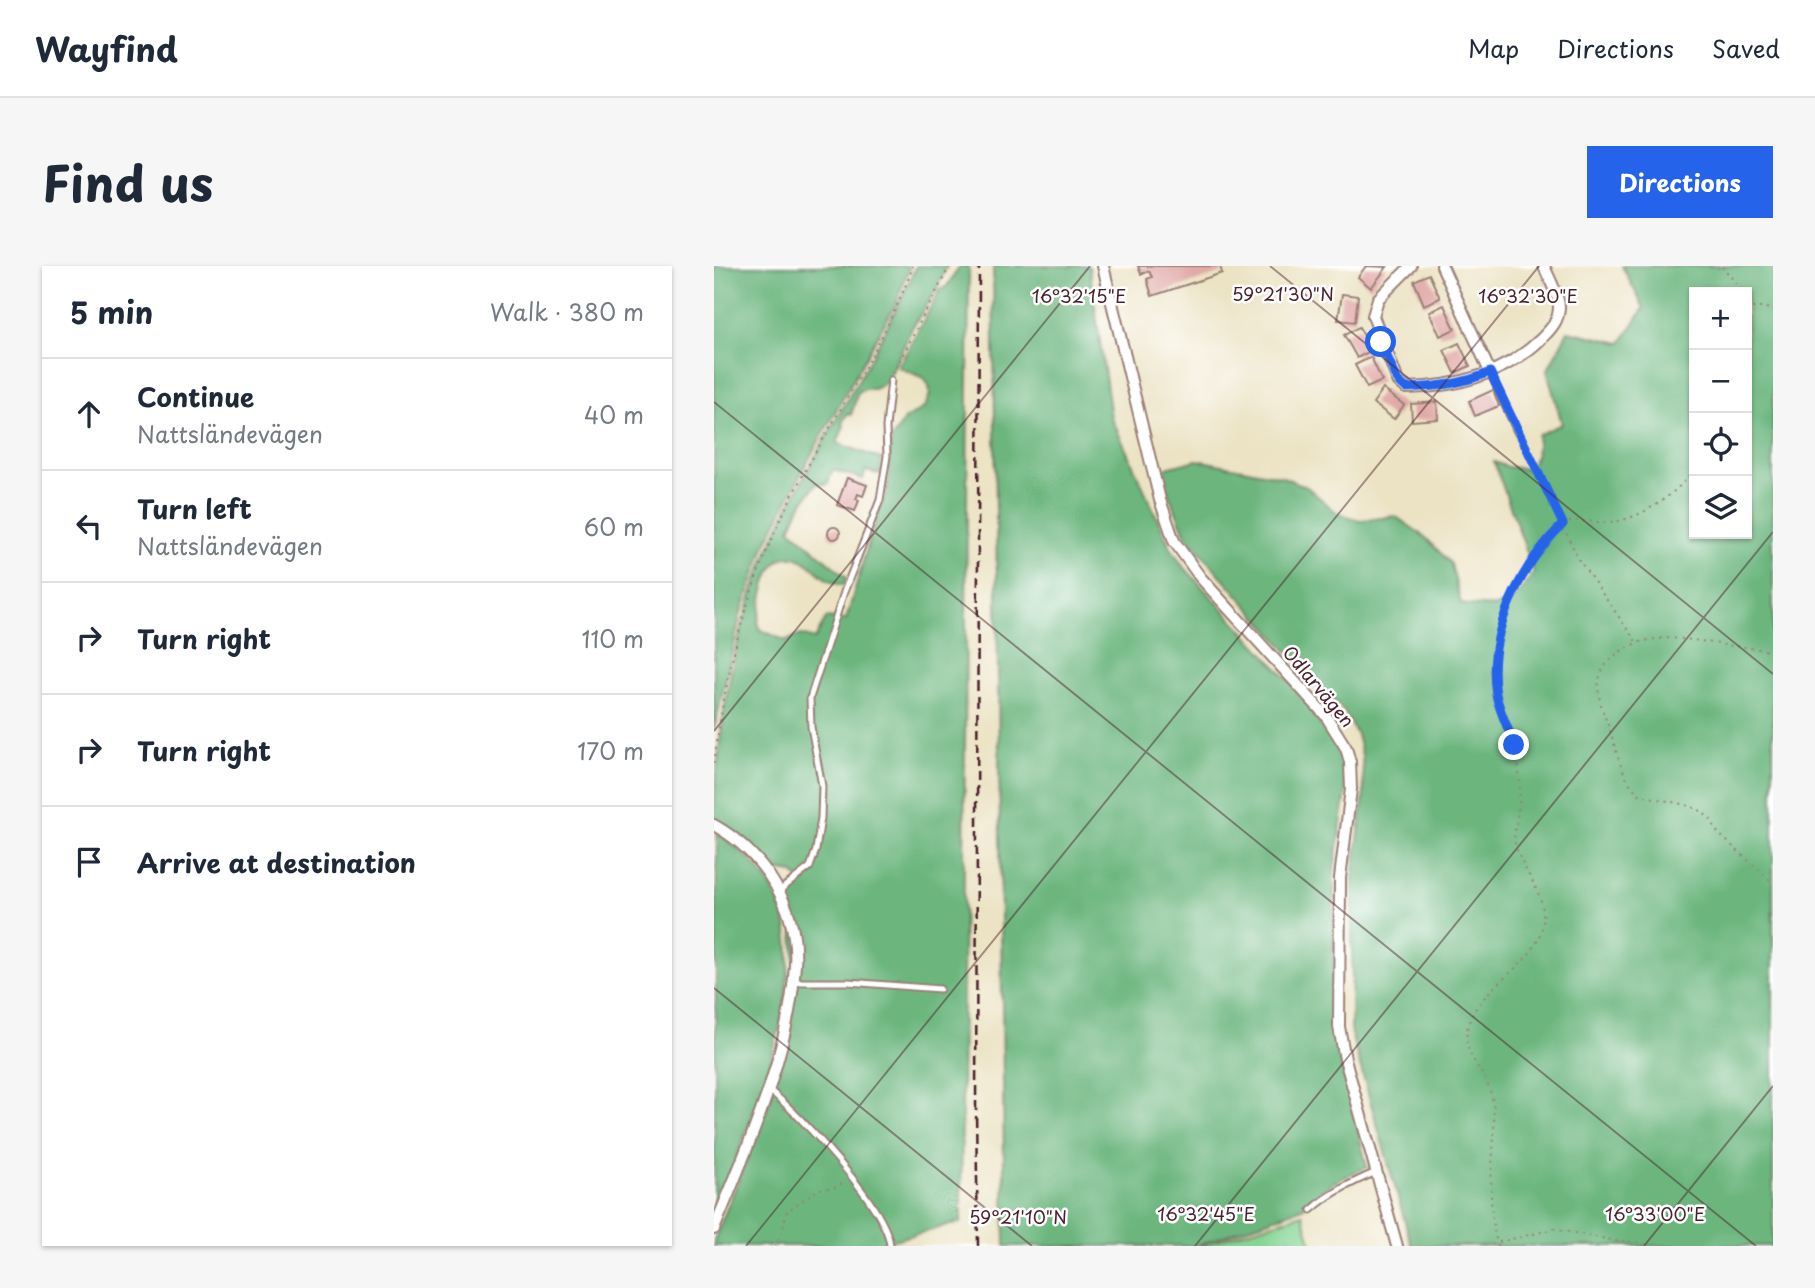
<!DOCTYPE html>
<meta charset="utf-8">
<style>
:root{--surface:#fff;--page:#f6f6f7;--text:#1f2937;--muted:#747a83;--line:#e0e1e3;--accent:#2563eb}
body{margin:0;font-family:"Playpen Sans",sans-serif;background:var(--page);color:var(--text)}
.controls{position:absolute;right:21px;top:21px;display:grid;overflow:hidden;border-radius:0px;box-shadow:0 2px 5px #0004}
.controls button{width:63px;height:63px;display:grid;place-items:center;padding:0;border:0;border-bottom:2px solid var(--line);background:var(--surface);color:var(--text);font:35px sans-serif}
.stop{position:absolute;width:21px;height:21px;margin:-16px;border:5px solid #2563eb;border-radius:50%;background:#fff}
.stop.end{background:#2563eb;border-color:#fff;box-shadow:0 2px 7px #0008}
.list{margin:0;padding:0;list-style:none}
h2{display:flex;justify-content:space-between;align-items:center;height:91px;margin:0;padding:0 28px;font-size:30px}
h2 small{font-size:23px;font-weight:400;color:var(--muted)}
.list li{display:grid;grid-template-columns:46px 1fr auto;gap:21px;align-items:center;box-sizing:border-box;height:112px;padding:0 28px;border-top:2px solid var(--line)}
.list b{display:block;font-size:26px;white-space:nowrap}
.list p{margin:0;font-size:23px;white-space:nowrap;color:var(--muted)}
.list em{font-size:23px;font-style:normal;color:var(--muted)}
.icon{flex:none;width:38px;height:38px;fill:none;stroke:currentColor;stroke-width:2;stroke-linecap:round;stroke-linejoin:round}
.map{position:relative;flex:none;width:1059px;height:980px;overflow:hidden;border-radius:0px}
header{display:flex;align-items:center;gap:42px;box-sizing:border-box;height:98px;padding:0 35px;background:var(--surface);border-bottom:2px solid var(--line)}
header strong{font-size:33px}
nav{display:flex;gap:38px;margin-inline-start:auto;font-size:24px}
.intro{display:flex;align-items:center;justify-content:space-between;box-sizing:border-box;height:168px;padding:0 42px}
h1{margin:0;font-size:49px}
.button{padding:18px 32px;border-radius:0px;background:var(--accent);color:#fff;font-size:24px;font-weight:700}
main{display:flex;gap:42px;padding:0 42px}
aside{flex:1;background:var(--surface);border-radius:0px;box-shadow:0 2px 5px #0004}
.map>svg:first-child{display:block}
.green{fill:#86d594;stroke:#687a60;stroke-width:2}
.forest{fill:#6cb67e;stroke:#5b6a54;stroke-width:2;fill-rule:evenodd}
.building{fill:#e1a9a7}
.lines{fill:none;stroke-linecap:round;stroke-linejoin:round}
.service-casing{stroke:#9b8178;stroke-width:9}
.minor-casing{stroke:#9b8178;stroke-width:14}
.path{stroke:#9b8178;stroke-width:2;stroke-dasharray:2 5;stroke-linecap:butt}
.service{stroke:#fff;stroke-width:5}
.minor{stroke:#fff;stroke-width:10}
.rail{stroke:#4a1f2b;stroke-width:2.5;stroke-dasharray:10 5;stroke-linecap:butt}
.route{stroke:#2563eb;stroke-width:9}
.ticks{fill:none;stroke:#4a1f2b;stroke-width:2;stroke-opacity:0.45}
.labels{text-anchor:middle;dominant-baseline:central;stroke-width:5;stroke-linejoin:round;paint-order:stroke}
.street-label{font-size:18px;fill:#4a1f2b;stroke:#fff}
.ticks-label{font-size:18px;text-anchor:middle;fill:#4a1f2b;stroke:#fff;stroke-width:5;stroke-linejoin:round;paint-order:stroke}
</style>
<header>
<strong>Wayfind</strong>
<nav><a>Map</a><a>Directions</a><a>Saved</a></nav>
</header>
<div class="intro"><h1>Find us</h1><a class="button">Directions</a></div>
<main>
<aside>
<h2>5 min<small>Walk · 380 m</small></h2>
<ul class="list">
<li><svg class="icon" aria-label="ahead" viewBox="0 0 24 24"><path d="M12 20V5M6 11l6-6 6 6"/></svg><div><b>Continue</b><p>Nattsländevägen</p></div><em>40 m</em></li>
<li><svg class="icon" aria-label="left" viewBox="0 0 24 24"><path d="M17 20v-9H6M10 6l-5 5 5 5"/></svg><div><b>Turn left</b><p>Nattsländevägen</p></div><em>60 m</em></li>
<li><svg class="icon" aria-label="right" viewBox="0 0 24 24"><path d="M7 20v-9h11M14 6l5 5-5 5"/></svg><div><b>Turn right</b></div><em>110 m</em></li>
<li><svg class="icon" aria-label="right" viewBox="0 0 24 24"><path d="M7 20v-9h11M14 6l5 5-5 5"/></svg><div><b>Turn right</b></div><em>170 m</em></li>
<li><svg class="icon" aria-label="arrive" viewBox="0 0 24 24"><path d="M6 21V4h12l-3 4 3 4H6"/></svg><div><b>Arrive at destination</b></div></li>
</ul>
</aside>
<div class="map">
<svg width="1059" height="980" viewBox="0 0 1059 980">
<rect width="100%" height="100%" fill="#fff"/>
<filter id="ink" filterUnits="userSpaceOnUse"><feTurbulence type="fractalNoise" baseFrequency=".0143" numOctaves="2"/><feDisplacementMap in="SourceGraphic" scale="14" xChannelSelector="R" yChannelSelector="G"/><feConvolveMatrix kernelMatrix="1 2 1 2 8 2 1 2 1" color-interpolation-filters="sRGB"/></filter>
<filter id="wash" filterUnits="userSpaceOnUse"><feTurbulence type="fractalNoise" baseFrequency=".00686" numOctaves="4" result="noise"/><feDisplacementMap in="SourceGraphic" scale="28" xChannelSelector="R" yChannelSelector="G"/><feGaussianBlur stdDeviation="1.57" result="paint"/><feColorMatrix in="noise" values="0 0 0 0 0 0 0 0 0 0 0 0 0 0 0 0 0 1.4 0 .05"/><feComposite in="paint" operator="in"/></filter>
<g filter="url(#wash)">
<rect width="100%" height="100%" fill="#ece3c4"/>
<path class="green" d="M589,948L598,980H485Z"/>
<path class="forest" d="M0,0H196L182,37L91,200L53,275L27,347L0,464Z
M202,0H233L222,24L198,62L173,116L160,123H151L144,126L137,149L133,148L128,157L130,160L123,177L167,193L166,208L151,205L149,213L119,204L113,218H102L85,242L76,263L133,312L130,319C110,317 104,303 88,294C52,276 48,336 44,356L45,363L72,375L87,369L101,373L112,352L132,354L155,275L173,224L177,174L190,154L211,141L216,128L215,120L210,112L184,101L226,24L233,20L246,0H255L247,956L169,977L167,980H0V974L56,836L81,719L79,650L74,627L76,622L86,615L79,607L61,604L34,575L0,552C4,445 24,340 73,244C114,162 166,85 202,0Z
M279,0H375L397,151L457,282L468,299L616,459L626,480L631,502L632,526L620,605L619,750L622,776L653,901C629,912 605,921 589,942L481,980H291Z
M908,0H1059V980H698L637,768L639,612L650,528L648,489L643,469L630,445L589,403L472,270L445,204L483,194L569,211L593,221L622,246L646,255L681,250L711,271L737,298L747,338C792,343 795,344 820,306L780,196L794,201L814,203L822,190L824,169L848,158L833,105L854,65L907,77L930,42ZM980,26H1033V268H980Z
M3,567C29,584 54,609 66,638C99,720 31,869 0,946Z"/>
<g id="blocks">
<path class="building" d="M424,0H506L508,7L438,30L433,13L438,11L435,5L427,8Z
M652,0L673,1L657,22L644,11Z
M715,8L726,32L710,39L700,15Z
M628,28L644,30L641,56L624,54Z
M730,39L741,63L726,70L715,46Z
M645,61L658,84L643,92L630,69Z
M745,77L756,100L741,107L730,84Z
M657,91L668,115L653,122L641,99Z
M669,123L690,139L680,153L659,137Z
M779,124L785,140L761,150L755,135Z
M723,136L724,153L698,155L697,138Z
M133,212L153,219L149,230L144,228L142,233L145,234L141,245L123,239Z
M114 267a6 6 0 1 1 12 0a6 6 0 1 1-12 0Z"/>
</g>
</g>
<g filter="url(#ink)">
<use href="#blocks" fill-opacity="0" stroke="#9b8178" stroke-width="2"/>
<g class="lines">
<g class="service-casing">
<path id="service" d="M776,106L803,166
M65,625L96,601L102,584L107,552L108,520L97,461L96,432L130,326L166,234L173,190L172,161L177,114
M78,716H134L226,723
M54,823C85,847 174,943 176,980
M597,944C616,927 639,916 662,906"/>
</g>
<g class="minor-casing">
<path id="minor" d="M389,0L446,234L460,275L486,311L612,450L632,482L636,496L637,523L626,612L625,761L631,793L683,980
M697,0L664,33L659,50L684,115L692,122C742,121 790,109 827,73C836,64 845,55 845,41C845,29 834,11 830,0
M728,0L776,106
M0,559C49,587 85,641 81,699C75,790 34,880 0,963"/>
</g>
<path class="path" d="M1008,0L1029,26
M1033,32L1038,41
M1033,47C1039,38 1050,41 1059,44
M179,107L236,0
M807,173L865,294L923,377
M1059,386C1043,382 1027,381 1011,379C973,373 930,363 898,392C891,399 886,406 885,415C882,430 890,448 895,462C903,484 907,515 927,529L976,540L987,545L997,554L1004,567L1059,617
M0,497C11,410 31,326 70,246C109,164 169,85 199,0
M785,976L840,963L903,975L924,976L930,980
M61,980L68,966L73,945L105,923L123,921L131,915
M784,980C773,944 778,907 780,870C780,856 781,841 777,828C771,803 746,789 754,760C767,713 834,698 829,645C826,620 806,601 801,577C799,568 802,561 803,551C806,535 807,515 804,498C801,474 786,452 782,428C773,374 797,329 825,285C858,234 869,266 912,253C938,245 963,225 980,205"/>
<use href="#service" class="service"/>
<use href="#minor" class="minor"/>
<path class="rail" d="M264,980L262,844L265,0"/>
</g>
</g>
<g class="lines" filter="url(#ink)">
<path class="route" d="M667,76L684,115L692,122C721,121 749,118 776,106L849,258C806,300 772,368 782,428C785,445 795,463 800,479"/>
</g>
<path class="ticks" d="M556,0L1059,408M0,136L1042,980M0,465L376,0M0,722L318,980M32,980L825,0M481,980L1059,266M930,980L1059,820"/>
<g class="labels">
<g class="street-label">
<text transform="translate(605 420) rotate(50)">Odlarvägen</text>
</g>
</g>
<g class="ticks-label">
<text x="569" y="35">59°21'30"N</text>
<text x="365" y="37">16°32'15"E</text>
<text x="814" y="37">16°32'30"E</text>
<text x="492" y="955">16°32'45"E</text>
<text x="941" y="955">16°33'00"E</text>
<text x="304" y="958">59°21'10"N</text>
</g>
</svg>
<div class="controls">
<button>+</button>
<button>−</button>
<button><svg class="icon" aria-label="locate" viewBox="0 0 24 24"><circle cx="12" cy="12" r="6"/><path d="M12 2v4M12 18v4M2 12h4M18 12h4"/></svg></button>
<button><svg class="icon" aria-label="layers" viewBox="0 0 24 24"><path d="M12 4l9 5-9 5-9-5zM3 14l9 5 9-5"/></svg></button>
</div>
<div class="stop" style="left:667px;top:76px"></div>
<div class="stop end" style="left:800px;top:479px"></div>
</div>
</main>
